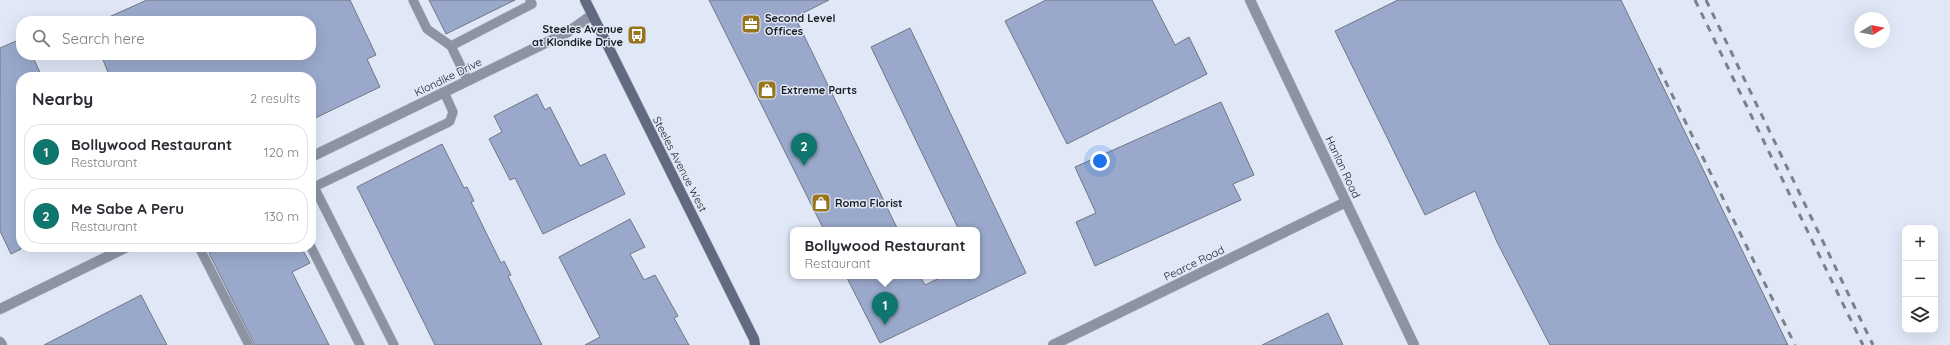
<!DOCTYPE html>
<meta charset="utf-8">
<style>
:root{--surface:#fff;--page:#f2f2f3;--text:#2b2b33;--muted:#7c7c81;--line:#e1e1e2;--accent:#0f766e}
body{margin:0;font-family:Quicksand,sans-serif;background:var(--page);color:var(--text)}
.controls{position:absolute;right:12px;bottom:12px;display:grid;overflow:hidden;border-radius:8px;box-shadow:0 4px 16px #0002}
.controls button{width:36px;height:36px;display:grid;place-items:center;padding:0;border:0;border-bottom:1px solid var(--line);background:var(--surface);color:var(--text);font:20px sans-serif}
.compass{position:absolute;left:1854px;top:12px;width:36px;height:36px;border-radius:50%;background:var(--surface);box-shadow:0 4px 16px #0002;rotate:80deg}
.you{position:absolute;left:1100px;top:161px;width:14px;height:14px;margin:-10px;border:3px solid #fff;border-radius:50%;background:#1a73e8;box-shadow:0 0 0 6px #1a73e833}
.badge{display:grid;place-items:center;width:26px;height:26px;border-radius:50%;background:var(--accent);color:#fff;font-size:13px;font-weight:700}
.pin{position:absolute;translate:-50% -33px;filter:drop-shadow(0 1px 2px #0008)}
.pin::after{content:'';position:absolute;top:21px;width:14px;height:12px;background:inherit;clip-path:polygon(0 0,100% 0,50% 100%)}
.popup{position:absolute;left:790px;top:227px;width:190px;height:52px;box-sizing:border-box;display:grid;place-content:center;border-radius:8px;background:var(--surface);filter:drop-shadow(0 1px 3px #0005);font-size:13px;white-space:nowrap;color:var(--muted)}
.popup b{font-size:15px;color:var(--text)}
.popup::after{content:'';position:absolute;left:50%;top:100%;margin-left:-8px;border:8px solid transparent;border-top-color:var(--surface)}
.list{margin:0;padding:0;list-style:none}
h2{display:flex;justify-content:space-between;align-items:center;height:52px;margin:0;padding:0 16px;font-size:17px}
h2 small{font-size:13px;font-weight:400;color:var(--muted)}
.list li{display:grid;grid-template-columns:26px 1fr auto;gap:12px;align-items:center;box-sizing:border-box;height:56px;margin:0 8px 8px;padding:0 8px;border:1px solid var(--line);border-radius:16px}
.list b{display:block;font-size:15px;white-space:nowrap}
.list p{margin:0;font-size:13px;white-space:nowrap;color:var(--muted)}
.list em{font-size:13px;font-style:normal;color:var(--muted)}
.icon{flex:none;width:22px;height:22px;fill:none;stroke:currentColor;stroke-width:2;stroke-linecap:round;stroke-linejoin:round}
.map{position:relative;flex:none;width:1950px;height:345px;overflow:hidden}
.search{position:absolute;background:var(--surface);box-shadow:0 4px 16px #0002;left:16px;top:16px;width:300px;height:44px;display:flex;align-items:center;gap:10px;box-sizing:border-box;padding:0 14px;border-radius:16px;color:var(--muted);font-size:15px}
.panel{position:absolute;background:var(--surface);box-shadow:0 4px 16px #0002;left:16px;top:72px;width:300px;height:180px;border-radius:16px}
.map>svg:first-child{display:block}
.building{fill:#9aa9cb;stroke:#707683}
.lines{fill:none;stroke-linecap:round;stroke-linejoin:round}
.lane-casing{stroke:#bcc2cf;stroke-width:10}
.street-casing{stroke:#bcc2cf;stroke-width:11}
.secondary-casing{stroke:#bcc2cf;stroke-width:11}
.lane{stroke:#8c93a2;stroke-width:9}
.street{stroke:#8c93a2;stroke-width:10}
.secondary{stroke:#616a80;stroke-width:10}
.rail{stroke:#7b8089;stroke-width:3;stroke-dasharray:7 7;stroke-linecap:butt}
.labels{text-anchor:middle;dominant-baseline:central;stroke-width:3;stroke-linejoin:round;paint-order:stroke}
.poi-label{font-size:11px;font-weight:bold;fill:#181b20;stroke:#e0e7f6;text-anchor:start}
.street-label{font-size:11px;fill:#181b20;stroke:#e0e7f6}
</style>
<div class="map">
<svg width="1950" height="345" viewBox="0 0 1950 345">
<rect width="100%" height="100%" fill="#e0e7f6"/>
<path class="building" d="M147,0H350L376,55L367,59L380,87L311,120V77H110L101,55H311V21H100Z
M429,0H515L446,34Z
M709,0H829L795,17L898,230H824Z
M1046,0H1152L1175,45L1189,37L1207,74L1067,144L1005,21Z
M1398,0H1621L1788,345H1550L1497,242L1475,191L1425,215L1335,31Z
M910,28L1026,273L880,343L846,276H920L925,285L944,276H977V230H959L871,47Z
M21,39V55H32L42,77H21V249L11,254L0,231V48Z
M537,94L545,110L550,107L580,166L605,154L625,194L543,234L515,178L510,180L489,139L502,132L494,116Z
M1221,102L1254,175L1233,184L1241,200L1095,266L1076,222L1096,213L1075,167Z
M442,144L464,188L467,187L474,201L471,202L501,263L504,261L511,275L508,276L542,345H435L357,187Z
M630,219L645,247L630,254L644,280L655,275L678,316L674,318L689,345H585L600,337L559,257Z
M220,247H301L310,263L292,272L329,345H255L209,253Z
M141,295L167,345H44Z
M1328,313L1343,345H1262Z"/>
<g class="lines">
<g class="lane-casing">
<path id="lane" d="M413,0L427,29L451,46
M468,81L451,46L532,4L530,0
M199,247L249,345
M311,247L360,345
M394,345L314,187L447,123L450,121L453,112L444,92"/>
</g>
<g class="street-casing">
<path id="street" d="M1250,0L1414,345
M311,157L568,32L592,15
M0,309L127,247
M0,342L2,345
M1053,345L1346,202"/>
</g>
<g class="secondary-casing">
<path id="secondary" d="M585,0L754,339L755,345"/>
</g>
<use href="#lane" class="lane"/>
<use href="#street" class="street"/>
<use href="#secondary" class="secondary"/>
<path class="rail" d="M1695,0L1863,345
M1706,0L1873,345
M1659,68L1795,345"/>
</g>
<defs>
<g id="office-square" transform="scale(1)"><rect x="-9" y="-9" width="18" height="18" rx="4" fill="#96751d" stroke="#e0e7f6"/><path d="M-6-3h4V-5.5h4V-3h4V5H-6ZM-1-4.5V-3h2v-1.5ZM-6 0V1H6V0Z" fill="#fff"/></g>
<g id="bus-square" transform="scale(1)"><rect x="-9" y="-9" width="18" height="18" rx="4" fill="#96751d" stroke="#e0e7f6"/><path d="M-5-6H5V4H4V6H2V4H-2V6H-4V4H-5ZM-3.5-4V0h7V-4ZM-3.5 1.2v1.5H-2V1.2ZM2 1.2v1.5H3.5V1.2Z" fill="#fff"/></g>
<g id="shop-square" transform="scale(1)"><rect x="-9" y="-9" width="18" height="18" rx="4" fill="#96751d" stroke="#e0e7f6"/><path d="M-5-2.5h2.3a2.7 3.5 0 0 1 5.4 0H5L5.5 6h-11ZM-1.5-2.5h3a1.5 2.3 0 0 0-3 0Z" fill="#fff"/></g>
</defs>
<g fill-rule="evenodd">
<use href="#office-square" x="751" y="24"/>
<use href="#bus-square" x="637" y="35"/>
<use href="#shop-square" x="767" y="90"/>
<use href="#shop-square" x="821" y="203"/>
</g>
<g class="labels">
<g class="poi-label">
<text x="765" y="18">Second Level<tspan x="765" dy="13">Offices</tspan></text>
<text x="623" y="29" text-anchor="end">Steeles Avenue<tspan x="623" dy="13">at Klondike Drive</tspan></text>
<text x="781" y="90">Extreme Parts</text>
<text x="835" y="203">Roma Florist</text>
</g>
<g class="street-label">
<text transform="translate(448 77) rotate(-26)">Klondike Drive</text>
<text transform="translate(680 164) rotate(63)">Steeles Avenue West</text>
<text transform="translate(1343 167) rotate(65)">Hanlan Road</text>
<text transform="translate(1194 263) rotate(-26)">Pearce Road</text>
</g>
</g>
</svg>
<div class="controls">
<button>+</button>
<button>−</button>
<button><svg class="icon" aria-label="layers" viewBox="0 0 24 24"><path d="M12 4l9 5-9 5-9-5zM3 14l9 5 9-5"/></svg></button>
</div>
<svg class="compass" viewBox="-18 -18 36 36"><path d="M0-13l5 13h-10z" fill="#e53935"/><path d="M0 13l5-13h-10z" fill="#7c7c81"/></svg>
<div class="you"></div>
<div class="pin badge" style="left:885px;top:325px">1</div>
<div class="popup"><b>Bollywood Restaurant</b>Restaurant</div>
<div class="pin badge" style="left:804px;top:166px">2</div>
<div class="search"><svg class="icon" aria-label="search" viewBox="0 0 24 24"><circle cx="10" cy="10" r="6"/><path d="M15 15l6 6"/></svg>Search here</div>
<section class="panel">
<h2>Nearby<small>2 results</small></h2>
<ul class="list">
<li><span class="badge">1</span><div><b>Bollywood Restaurant</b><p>Restaurant</p></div><em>120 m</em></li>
<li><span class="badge">2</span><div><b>Me Sabe A Peru</b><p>Restaurant</p></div><em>130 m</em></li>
</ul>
</section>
</div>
